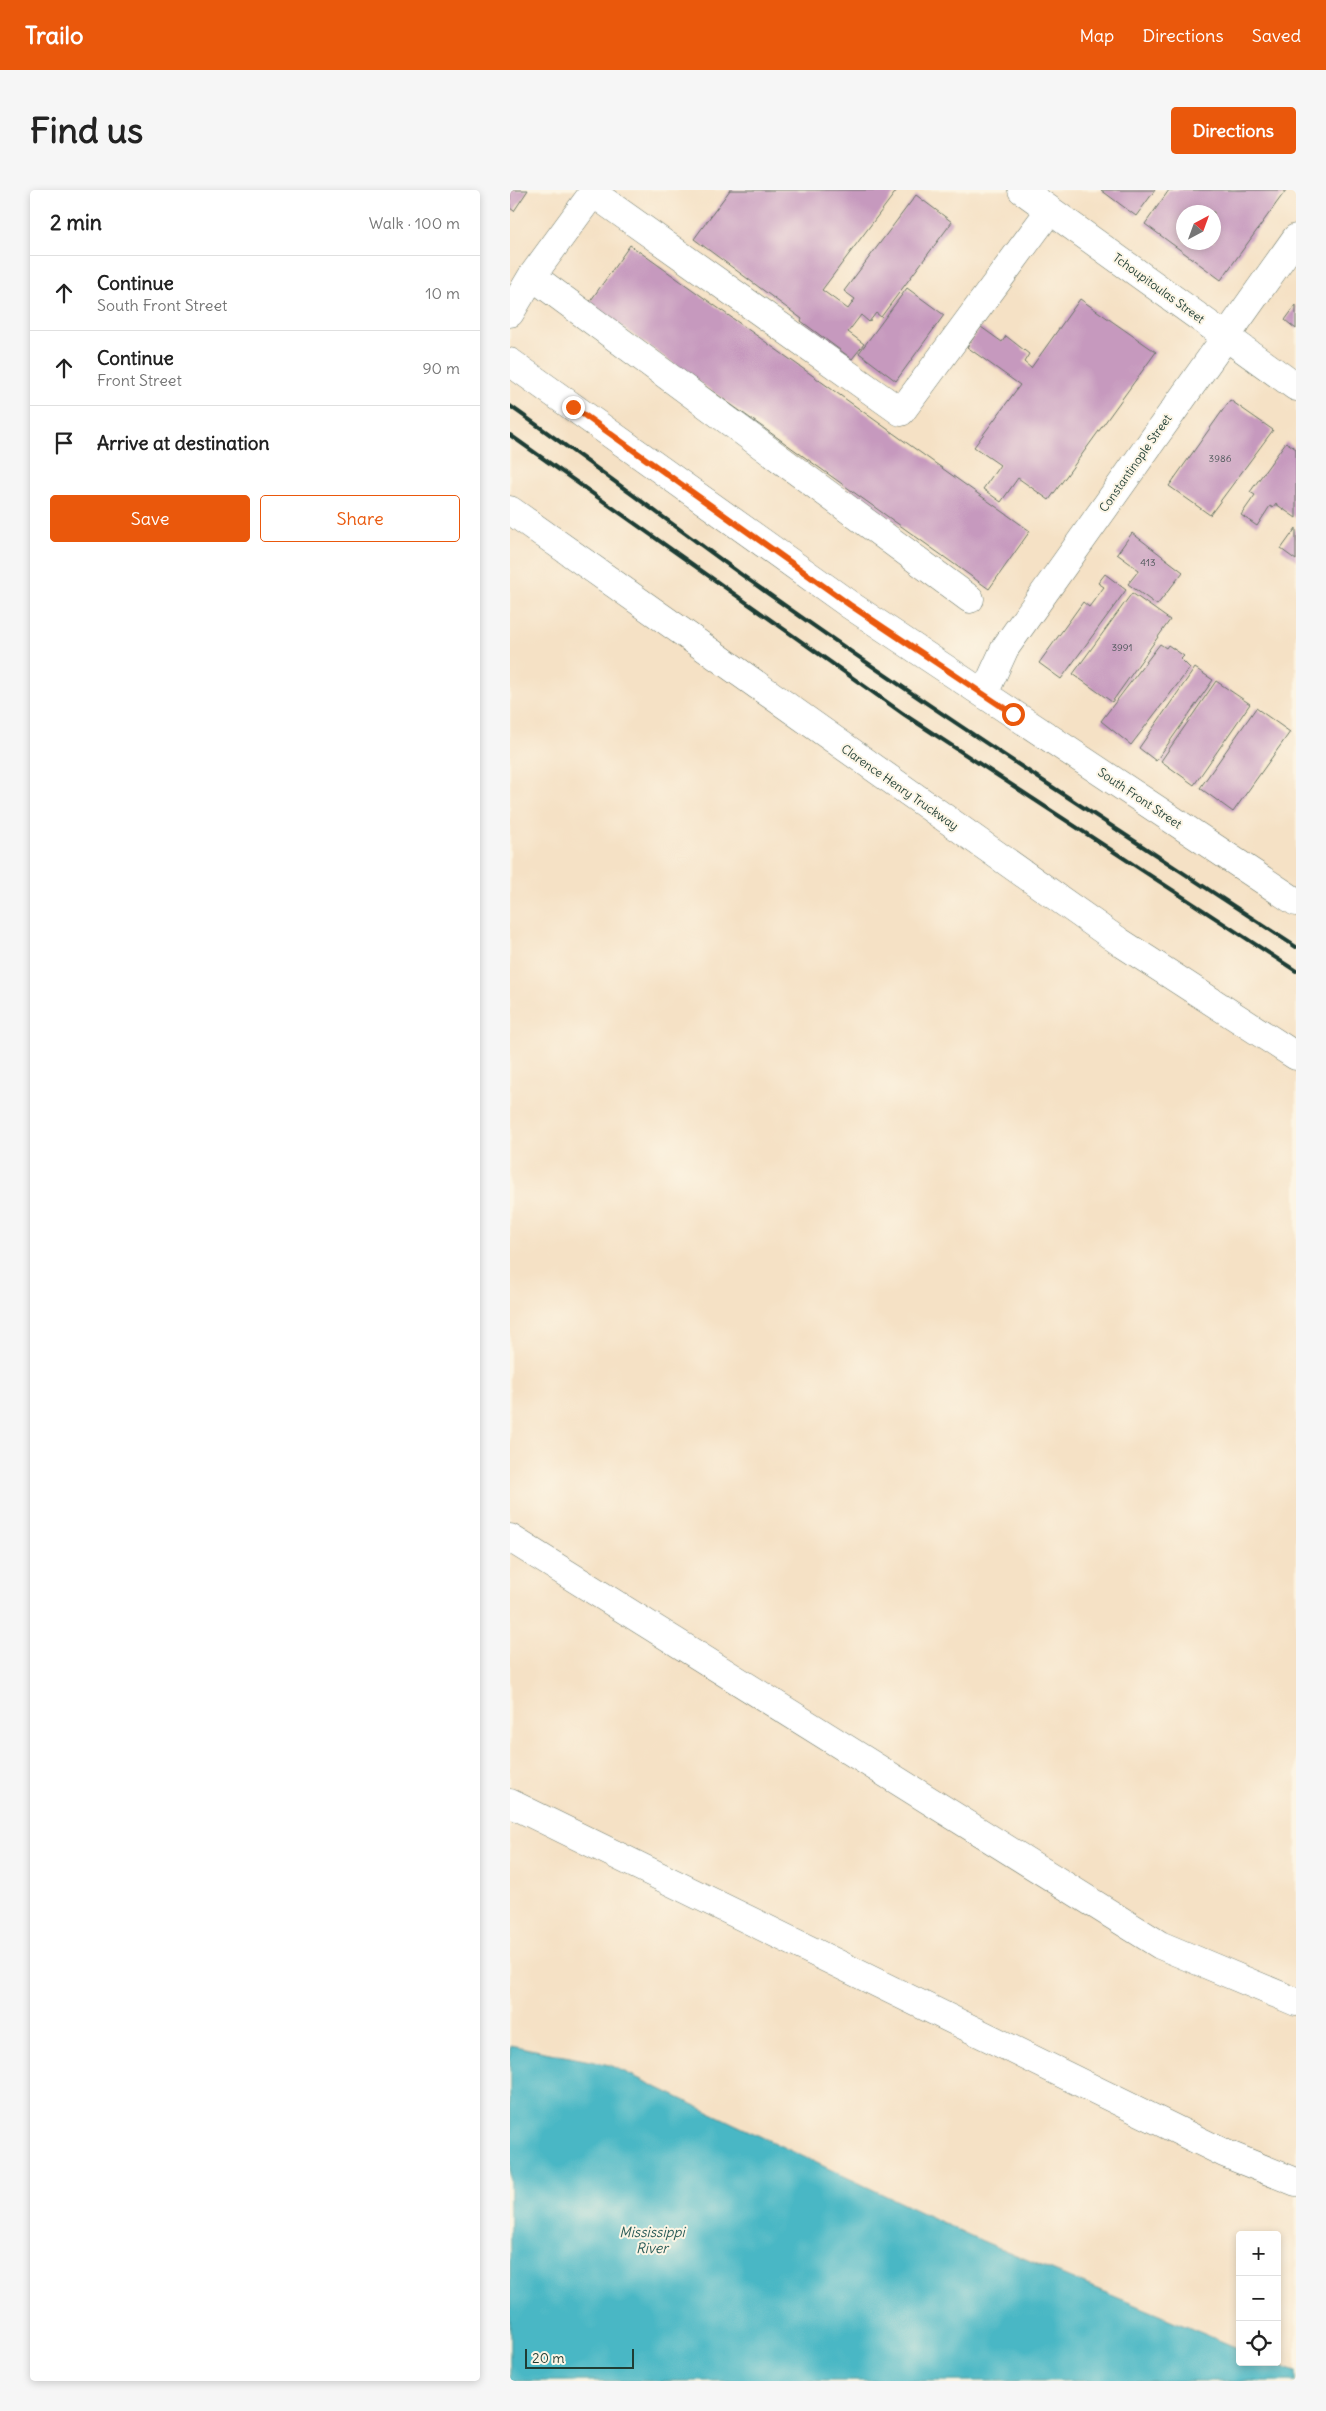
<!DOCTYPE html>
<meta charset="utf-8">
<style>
:root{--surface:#fff;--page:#f6f6f6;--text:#222;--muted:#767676;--line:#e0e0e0;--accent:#ea580c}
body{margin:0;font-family:Delius,sans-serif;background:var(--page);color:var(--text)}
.controls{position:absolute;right:15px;bottom:15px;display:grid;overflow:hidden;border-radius:5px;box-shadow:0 2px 8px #0003}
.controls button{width:45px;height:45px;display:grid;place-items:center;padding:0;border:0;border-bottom:1px solid var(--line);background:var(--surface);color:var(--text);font:25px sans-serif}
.compass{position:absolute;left:666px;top:15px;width:45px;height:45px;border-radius:50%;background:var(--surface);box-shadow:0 2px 8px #0003;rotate:41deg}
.scale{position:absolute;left:15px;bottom:12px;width:109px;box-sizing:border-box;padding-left:5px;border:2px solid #1f3d34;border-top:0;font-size:14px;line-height:18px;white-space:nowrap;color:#1f3d34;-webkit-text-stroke:4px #fcf5e5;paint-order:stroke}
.stop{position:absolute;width:15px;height:15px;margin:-11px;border:4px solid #ea580c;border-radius:50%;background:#fff}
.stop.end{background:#ea580c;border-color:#fff;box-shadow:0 1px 5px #0008}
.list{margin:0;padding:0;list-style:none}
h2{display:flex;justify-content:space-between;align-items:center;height:65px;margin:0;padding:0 20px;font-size:21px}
h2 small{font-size:16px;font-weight:400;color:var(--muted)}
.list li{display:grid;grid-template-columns:32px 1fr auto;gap:15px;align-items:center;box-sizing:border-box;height:75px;padding:0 20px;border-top:1px solid var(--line)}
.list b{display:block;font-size:19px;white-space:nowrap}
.list p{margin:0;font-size:16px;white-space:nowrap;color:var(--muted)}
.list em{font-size:16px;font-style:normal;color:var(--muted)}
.actions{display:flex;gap:10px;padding:15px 20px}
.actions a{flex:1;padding:11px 0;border:1px solid var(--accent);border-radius:5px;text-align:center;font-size:18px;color:var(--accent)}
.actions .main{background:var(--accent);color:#fff}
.icon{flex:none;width:28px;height:28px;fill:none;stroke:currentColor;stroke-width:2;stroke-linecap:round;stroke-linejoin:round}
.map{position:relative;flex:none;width:786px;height:2191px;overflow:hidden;border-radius:5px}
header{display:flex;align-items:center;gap:30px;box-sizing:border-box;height:70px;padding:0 25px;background:var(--accent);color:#fff}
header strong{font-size:24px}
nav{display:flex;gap:28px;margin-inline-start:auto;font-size:18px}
.intro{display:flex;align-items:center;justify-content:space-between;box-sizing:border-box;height:120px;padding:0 30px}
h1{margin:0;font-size:35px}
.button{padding:12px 22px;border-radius:5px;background:var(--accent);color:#fff;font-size:18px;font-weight:700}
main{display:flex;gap:30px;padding:0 30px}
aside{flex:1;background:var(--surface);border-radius:5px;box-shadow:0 2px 8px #0003}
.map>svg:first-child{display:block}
.water{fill:#4ab7c5;stroke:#347a7c}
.building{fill:#c699be;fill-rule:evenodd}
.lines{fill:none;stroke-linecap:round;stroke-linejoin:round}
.minor-casing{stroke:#6a7667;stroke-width:29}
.minor{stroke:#fff;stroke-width:28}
.rail{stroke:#1f3d34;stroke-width:4}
.route{stroke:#ea580c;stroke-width:6}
.labels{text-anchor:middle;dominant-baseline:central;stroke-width:4;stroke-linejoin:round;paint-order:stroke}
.number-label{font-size:10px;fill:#495456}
.street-label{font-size:12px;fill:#1f3d34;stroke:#fcf5e5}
.water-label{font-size:14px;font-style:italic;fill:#2a5c58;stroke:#fcf5e5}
</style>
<header>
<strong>Trailo</strong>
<nav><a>Map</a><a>Directions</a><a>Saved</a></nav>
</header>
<div class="intro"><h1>Find us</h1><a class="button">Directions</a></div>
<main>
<aside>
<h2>2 min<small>Walk · 100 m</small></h2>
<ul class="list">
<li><svg class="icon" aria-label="ahead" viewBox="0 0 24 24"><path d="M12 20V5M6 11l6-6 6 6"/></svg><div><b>Continue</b><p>South Front Street</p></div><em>10 m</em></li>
<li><svg class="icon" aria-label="ahead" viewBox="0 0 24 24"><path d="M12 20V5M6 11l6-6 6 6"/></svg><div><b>Continue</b><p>Front Street</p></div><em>90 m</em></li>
<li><svg class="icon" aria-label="arrive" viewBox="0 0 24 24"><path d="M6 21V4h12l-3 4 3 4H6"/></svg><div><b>Arrive at destination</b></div></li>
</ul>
<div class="actions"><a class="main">Save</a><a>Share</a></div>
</aside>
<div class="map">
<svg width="786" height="2191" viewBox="0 0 786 2191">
<rect width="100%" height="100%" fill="#fcf5e5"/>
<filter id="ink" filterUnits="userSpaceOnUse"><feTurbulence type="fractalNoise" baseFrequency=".02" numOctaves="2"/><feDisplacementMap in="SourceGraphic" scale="10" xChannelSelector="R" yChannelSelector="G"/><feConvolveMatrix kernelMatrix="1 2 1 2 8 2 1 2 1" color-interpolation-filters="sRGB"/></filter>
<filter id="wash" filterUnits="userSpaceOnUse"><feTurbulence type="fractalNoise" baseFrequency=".0096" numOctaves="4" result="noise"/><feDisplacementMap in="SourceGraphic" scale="20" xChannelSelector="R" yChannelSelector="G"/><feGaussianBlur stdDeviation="1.12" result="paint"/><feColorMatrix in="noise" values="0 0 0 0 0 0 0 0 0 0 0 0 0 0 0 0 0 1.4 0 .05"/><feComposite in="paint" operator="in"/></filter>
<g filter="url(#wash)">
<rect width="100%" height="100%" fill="#f5e1c5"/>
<path class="water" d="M0,1855L100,1875L463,2047L730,2159V2172H762L786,2182V2191H0Z"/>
<g id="blocks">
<path class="building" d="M0,0H18L4,21L0,18Z
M220,0H387L312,100L338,119L345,109L334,101L406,5L442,32L371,127L366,123L359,132L351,125L338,142L354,154L342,169L291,131L292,129L184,49Z
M591,0H645L626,26Z
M659,0H776L711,90L635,34ZM674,22H704V52H674Z
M120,55L520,341L479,399L79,113Z
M397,98L434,125L386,191L349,163Z
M570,109L646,162L539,310L508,288L491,312L473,299L490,275L464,257L510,195L457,157L471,137L492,152L496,146L519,164L514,172L521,178Z
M786,115V139L775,130Z
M720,210L763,240L700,325L659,296Z
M776,252L786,259V328L766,314L763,318L760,316L747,336L731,325L745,305L740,302Z
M786,338V370L771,359Z
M622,343L673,382L647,415L618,394L629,380L607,364Z
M595,384L616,400L551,489L529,473L573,412L579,417L594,397L588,393Z
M622,403L660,430L602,512L563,484Z
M650,454L656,458L658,455L674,466L671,469L680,478L621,555L591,531Z
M685,478L703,490L646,571L629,558Z
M706,491L740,514L684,595L651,571Z
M746,518L780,542L723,622L690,598Z"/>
</g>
</g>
<g filter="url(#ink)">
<use href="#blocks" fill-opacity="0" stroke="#6a7667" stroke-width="1"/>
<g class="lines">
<g class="minor-casing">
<path id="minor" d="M512,0L786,197
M83,3L391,222L540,20
M22,86L460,409
M0,123L22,86L85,0
M0,172L340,415L786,712
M0,320L610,752L786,866
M474,504L495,458L786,48
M0,1348L650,1755L786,1812
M0,1613L714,1963L786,1992"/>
</g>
<use href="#minor" class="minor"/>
<path class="rail" d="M0,216C78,271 155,329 232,385C413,515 601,635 786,757
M0,245L395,525L786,781"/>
</g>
</g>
<g class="lines" filter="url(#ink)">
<path class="route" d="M63,217L340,415L503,524"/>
</g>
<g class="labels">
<g class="number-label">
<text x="710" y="268">3986</text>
<text x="638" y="372">413</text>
<text x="612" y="457">3991</text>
</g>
<g class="street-label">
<text transform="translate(649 98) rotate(36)">Tchoupitoulas Street</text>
<text transform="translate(625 273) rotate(-55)">Constantinople Street</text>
<text transform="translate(390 597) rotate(35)">Clarence Henry Truckway</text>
<text transform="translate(630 608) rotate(34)">South Front Street</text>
</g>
<g class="water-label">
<text x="142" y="2042">Mississippi<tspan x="142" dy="16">River</tspan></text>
</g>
</g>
</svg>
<div class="controls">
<button>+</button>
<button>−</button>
<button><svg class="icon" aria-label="locate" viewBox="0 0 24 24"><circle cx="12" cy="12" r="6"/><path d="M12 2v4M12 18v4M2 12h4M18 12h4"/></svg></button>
</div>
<svg class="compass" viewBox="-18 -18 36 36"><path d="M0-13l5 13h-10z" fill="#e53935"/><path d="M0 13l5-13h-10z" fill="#767676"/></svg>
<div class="scale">20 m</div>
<div class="stop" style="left:503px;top:524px"></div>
<div class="stop end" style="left:63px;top:217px"></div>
</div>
</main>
